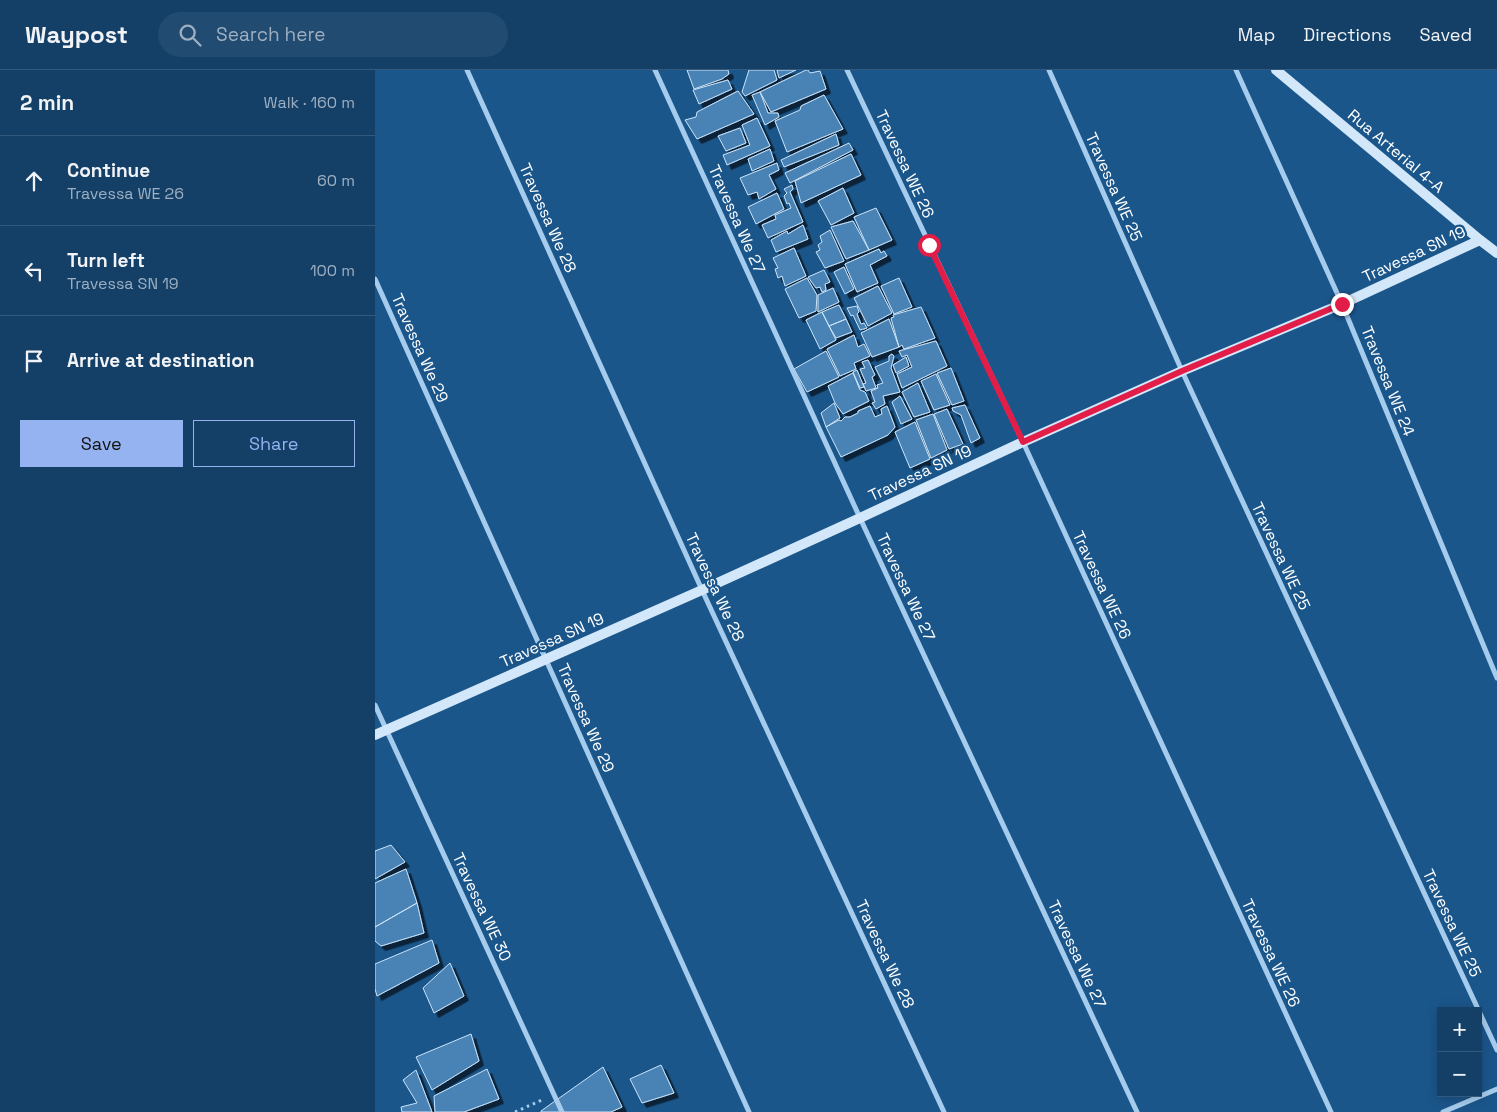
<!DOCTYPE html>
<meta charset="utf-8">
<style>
:root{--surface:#144068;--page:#214b71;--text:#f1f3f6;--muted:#9dafc0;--line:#33597c;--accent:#95b2f1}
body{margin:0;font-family:"Space Grotesk",sans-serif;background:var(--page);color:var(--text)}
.controls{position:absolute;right:15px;bottom:15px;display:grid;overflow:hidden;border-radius:0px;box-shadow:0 2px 12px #0003}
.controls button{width:45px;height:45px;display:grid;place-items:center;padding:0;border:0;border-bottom:1px solid var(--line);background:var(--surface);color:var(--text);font:25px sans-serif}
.stop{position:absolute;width:15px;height:15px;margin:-11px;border:4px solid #e11d48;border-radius:50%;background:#fff}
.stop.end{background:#e11d48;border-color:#fff;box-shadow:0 1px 5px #0008}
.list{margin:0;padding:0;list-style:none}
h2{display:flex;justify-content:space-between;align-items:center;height:65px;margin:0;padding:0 20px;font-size:21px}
h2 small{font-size:16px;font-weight:400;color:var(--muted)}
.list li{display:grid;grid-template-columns:32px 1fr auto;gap:15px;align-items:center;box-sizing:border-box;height:90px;padding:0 20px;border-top:1px solid var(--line)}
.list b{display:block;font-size:19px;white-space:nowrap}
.list p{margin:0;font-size:16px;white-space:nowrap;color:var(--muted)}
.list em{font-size:16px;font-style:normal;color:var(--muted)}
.actions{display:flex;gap:10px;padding:15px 20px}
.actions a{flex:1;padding:11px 0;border:1px solid var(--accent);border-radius:0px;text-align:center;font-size:18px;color:var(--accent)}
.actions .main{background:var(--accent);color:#111}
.icon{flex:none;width:28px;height:28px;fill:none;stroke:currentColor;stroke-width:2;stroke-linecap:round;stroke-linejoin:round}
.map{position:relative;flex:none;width:1122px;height:1042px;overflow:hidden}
header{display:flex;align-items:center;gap:30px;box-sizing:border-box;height:70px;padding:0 25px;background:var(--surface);border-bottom:1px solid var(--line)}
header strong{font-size:24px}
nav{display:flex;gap:28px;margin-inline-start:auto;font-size:18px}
.search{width:350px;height:45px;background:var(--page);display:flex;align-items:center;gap:12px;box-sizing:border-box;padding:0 18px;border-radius:28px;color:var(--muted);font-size:19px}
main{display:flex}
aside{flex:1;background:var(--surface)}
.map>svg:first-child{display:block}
.building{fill:#4882b5;stroke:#cbe4f9;filter:url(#shadow)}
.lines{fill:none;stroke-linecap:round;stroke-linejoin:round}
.path{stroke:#a6cced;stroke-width:3;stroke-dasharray:2.5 4;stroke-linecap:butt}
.minor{stroke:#a6cced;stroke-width:5}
.secondary{stroke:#d2e7f9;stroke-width:10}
.route{stroke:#e11d48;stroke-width:6}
.labels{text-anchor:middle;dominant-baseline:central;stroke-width:4.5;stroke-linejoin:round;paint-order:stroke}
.street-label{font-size:16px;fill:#fff;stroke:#1b568b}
</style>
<header>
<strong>Waypost</strong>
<div class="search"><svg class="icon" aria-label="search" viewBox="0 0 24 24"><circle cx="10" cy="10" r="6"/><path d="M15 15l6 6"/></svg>Search here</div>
<nav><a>Map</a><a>Directions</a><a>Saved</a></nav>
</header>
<main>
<aside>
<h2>2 min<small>Walk · 160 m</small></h2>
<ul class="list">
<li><svg class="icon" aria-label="ahead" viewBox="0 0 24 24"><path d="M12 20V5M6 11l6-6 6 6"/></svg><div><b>Continue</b><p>Travessa WE 26</p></div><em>60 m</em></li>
<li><svg class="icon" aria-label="left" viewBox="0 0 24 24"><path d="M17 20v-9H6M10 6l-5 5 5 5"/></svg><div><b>Turn left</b><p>Travessa SN 19</p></div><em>100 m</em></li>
<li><svg class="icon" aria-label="arrive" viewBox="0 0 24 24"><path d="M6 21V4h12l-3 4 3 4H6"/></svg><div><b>Arrive at destination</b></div></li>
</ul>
<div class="actions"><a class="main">Save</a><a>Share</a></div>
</aside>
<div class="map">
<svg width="1122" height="1042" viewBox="0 0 1122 1042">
<defs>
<filter id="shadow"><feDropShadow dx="4.5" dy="4.5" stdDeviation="0" flood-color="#0009"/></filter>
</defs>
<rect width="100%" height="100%" fill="#1b568b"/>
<path class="building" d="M312,0H353L354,4L347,9L319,19Z
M374,0H399L402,10L370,26L367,22Z
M402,0H421L404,8Z
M431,0H433L435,3L445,1L451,19L396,42L385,22Z
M353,10L357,19L324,34L318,20Z
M363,21L379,44L322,69L310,50L321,47L322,42Z
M385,22L393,43H403L404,47L390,55L377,25Z
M449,25L468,59L412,82L400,51L425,40L426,36Z
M382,48L395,76L352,95L348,85L375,75L367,55Z
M365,58L371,73L351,81L343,66Z
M461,64L464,75L409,97L406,90Z
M474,73L478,80L415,113L410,103Z
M395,79L399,91L377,101L373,89Z
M476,84L486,105L426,133L420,111Z
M402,93L404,100L394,105L401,119L384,129L382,122L373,125L365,108Z
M417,115L418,119L415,122L428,152L393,168L387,155L401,149L400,145L416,138L414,133L412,134L409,126L412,123L409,119Z
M468,118L479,143L456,155L443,131Z
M402,123L409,139L381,154L373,137Z
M501,138L517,170L494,180L479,147Z
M478,151L494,180L471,189L456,157Z
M428,155L433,169L401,182L396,170L412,161L413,164Z
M455,160L469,191L450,198L441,182L445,180L443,175L447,172L445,166Z
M419,178L431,206L410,216L407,206L403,208L400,199L403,198L398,188Z
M504,179L506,183L509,181L512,186L495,195L503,213L482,222L470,194Z
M469,197L479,219L470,224L459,202Z
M449,200L455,212L450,214L451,220L447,222L445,217L441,218L433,207Z
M432,208L442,225L441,241L424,248L410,219Z
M524,208L537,237L519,244L506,216Z
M503,216L517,243L493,256L479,228Z
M458,218L464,232L443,242V225Z
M464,235L471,249L454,256L447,242Z
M482,236L484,242L482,244L486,254L489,253L492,258L485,260L478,245L476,246L472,238Z
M546,237L560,268L529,279L527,275L524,277L516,248L519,247L518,245Z
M447,242L461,270L445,279L431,250Z
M471,249L477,262L461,268L454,256Z
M514,249L524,277L497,287L486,263Z
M479,265L483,277L489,274L495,286L479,293L481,299L465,306L452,279Z
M561,271L572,296L527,318L522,304L537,297L532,285L527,287L524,281Z
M451,281L464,307L432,322L419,299Z
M517,284L519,286L516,298L525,322L508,326L510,334L501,339L497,333L500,332L496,321L503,318L502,315L508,313L500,297L514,291V286Z
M531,287L534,296L521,303L518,295Z
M493,290L500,305L497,307L501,318L491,321L488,314L491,313L485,299L490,298L487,292Z
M576,298L589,331L577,335L562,303Z
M482,300L489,317L485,318L478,302Z
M478,303L485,320L490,322L494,331L468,344L460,333L453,316Z
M561,304L575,335L559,340L546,311Z
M543,313L555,342L539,347L527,322Z
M525,326L537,349L526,354L517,332Z
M459,333L465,348L451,357L446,343Z
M590,335L605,368L596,373L586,345L578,341L577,338Z
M495,336L500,347L507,344L506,339L512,336L520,357L513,365L466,387L451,357L464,350L466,351L470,347H475L483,343V341Z
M572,339L588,374L574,379L559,344Z
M558,344L572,380L556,388L541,350Z
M540,352L555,389L535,398L520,362Z
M16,775L30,792L0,809V781Z
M31,799L42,833L0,857V813Z
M42,833L49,863L6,876L0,871V857Z
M57,870L64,893L2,926L0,919V894Z
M75,893L89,926L59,943L48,918Z
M96,964L104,991L57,1020L41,987Z
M286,995L299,1023L267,1033L255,1009Z
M228,997L247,1037L236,1042H166V1041Z
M112,999L124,1029L89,1042H60L59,1026Z
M41,1000L57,1042H27L26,1037L42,1033L28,1010Z"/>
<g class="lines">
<path class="path" d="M140,1042L167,1030"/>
<path class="minor" d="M92,0L327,520L569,1042
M280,0L485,448L762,1042
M472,0L648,372L956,1042
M674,0L807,301L1122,980
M861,0L967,234L1122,608
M0,209L374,1042
M0,635L187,1042
M1068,1042L1122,1019"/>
<path class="secondary" d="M901,0L1105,170L1122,183
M0,665L327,520L485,448L648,372L807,301L967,234L1105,170"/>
</g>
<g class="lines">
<path class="route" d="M554,175L648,372L807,301L967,234"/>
</g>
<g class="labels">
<g class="street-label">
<text transform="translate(1021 81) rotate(40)">Rua Arterial 4-A</text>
<text transform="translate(530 94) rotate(65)">Travessa WE 26</text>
<text transform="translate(739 117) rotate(66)">Travessa WE 25</text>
<text transform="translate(173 148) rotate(66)">Travessa We 28</text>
<text transform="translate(362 149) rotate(66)">Travessa We 27</text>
<text transform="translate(1039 184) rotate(-25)">Travessa SN 19</text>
<text transform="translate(45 278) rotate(66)">Travessa We 29</text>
<text transform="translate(1013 311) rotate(68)">Travessa WE 24</text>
<text transform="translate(545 403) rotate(-25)">Travessa SN 19</text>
<text transform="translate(906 486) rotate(65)">Travessa WE 25</text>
<text transform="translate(727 515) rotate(65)">Travessa WE 26</text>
<text transform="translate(340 517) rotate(65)">Travessa We 28</text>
<text transform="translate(531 517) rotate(65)">Travessa We 27</text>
<text transform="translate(177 570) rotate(-24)">Travessa SN 19</text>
<text transform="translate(211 648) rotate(66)">Travessa We 29</text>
<text transform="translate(107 837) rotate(65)">Travessa WE 30</text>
<text transform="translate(1077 853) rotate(65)">Travessa WE 25</text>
<text transform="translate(896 883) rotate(65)">Travessa WE 26</text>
<text transform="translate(510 884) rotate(65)">Travessa We 28</text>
<text transform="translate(702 884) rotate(65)">Travessa We 27</text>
</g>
</g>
</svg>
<div class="controls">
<button>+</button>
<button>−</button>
</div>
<div class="stop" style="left:554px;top:175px"></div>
<div class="stop end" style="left:967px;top:234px"></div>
</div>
</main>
